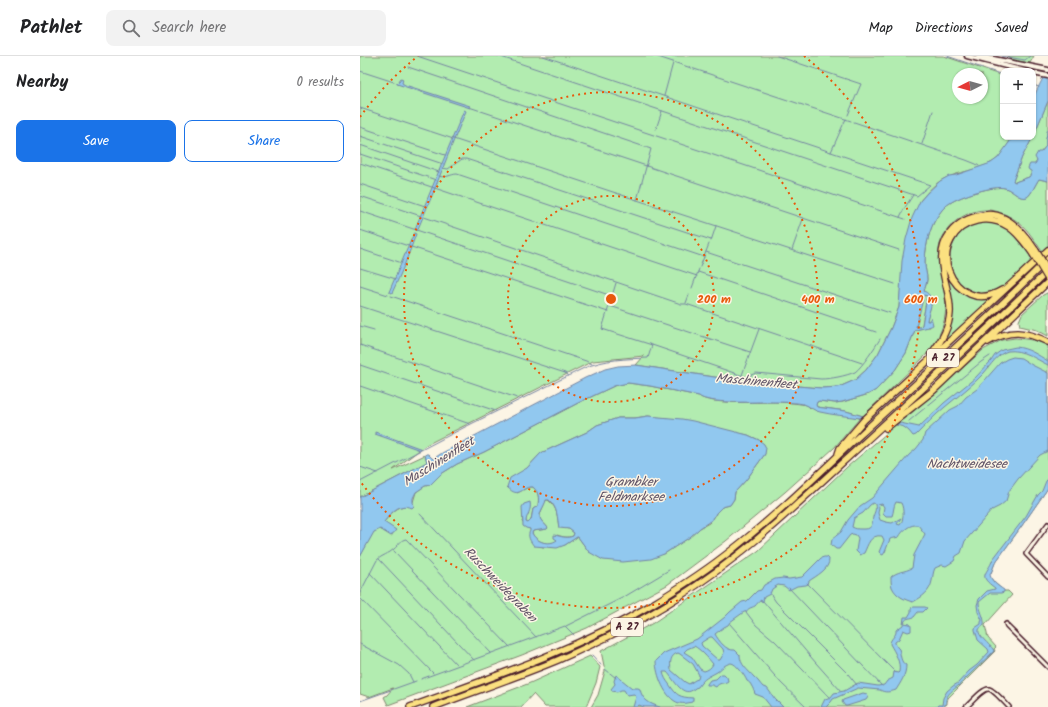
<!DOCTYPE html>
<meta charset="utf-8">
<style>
:root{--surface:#fff;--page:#f2f2f2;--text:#202124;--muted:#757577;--line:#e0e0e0;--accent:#1a73e8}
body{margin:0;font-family:Kalam,sans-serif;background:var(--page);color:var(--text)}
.controls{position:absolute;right:12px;top:12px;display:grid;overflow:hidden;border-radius:8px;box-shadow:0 1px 3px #0004}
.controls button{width:36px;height:36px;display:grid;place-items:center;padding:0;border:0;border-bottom:1px solid var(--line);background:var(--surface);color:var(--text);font:20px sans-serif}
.compass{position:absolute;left:592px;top:12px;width:36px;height:36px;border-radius:50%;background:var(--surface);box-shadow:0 1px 3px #0004;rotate:264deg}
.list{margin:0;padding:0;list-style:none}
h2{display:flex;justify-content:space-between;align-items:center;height:52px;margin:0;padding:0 16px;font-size:17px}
h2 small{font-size:13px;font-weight:400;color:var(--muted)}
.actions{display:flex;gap:8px;padding:12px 16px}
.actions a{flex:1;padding:9px 0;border:1px solid var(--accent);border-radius:8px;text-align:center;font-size:14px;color:var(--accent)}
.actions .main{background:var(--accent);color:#fff}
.icon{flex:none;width:22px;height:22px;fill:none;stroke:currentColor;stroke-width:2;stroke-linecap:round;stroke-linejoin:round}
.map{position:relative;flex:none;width:688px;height:651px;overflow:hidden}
header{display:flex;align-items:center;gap:24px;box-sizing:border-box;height:56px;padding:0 20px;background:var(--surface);border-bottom:1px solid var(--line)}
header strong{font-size:19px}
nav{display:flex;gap:22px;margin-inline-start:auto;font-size:14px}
.search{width:280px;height:36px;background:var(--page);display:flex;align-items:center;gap:10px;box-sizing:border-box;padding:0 14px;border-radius:8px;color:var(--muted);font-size:15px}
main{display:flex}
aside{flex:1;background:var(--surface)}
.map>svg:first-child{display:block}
.green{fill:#b2ecb0;stroke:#7e866e;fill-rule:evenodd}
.water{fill:#91c8ef;stroke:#7584a1;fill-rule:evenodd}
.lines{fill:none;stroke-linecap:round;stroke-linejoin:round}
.stream{stroke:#7584a1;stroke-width:1}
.street-casing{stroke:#4a1f2b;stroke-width:6}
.secondary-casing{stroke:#4a1f2b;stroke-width:7}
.highway-casing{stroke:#4a1f2b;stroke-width:8}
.street{stroke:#fcf5e5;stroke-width:3}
.secondary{stroke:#fcf5e5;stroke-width:4}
.highway{stroke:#fbe080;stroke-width:5.5}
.highway-bridge-casing{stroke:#4a1f2b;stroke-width:8;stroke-linecap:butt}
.highway-bridge{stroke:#fbe080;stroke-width:5.5}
.ring{fill:none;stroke:#e8590c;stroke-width:2;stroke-dasharray:2 4}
.labels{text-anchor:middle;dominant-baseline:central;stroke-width:3;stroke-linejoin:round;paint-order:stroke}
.shield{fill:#fcf5e5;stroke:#7f5f63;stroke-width:1}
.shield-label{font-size:11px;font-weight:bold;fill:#4a1f2b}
.water-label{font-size:13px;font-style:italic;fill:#5f5266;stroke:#fcf5e5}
.centre{fill:#e8590c;stroke:#fcf5e5;stroke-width:2}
.ring-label{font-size:12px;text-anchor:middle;font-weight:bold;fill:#e8590c;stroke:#fcf5e5;stroke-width:3;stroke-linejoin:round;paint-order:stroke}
</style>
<header>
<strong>Pathlet</strong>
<div class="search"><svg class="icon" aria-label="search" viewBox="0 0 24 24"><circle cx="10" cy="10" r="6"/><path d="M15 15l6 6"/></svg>Search here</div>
<nav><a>Map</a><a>Directions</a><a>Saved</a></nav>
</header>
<main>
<aside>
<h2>Nearby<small>0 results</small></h2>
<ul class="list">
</ul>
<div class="actions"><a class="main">Save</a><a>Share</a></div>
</aside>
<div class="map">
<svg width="688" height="651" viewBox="0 0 688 651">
<rect width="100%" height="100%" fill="#fcf5e5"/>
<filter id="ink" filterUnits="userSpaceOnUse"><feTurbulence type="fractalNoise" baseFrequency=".025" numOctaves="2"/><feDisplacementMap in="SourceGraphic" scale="8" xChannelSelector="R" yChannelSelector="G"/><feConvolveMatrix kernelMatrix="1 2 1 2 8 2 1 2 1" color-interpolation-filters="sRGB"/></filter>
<g filter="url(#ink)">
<path class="green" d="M0,0H584L643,20V81H653C648,88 644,96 638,102C628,112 602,115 588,121C577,125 567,136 560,145L541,228L539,251L531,272L518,298L506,314L495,324L479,331L462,332L387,326L276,309L284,300L233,305L66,389L33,414L65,399L67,406L0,441ZM598,18H622V42H598Z
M648,0H674L670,7L651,4L650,1Z
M688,45V73C687,75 685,87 686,90L681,96L672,115V118L669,121L655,126L653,125L662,101L673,81Z
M679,123L688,125V189L682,195C675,186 669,174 659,167C651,160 639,155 629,154C607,153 586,168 580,188C576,202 580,217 583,230C590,258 583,279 565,300L503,360L486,355L457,351L456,349L457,346L459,345L475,347L483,346L509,338L516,334L535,314L546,297L555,274L567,271H570L569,265H567V263L572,245L564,235C565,231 567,227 567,223C567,218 565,213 565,208C565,194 568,178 574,166C578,159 583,151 590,147C600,140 634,129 645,132C653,134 659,144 667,141C671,139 676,127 679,123Z
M623,166C645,168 650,174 663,191C664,192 666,193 667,195C669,197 670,201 672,204C662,213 647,231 634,236C614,245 592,228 590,207C589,197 593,186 599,178C602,174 606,171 611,169C614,167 619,166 623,166Z
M585,210L588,219L592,226L604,237L634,241L578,292L589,272Z
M687,237H688V280L677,274L660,270L659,265L662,258L683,239Z
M563,239L567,240L562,269L560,271H556Z
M655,282C667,283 678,284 688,290V432L661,471L635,507L631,517H630L629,520L635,527L644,535H648L652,539L625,569L628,582L636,591L634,593L635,595L588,642L587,646V648L583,651H231L238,639L245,615L241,595L293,567L398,495L487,411L528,376V374L532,370L548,360L623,294L642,284Z
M268,327L290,330L339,340C349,349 398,346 413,346C424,346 435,347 447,349L450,352L500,362L474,392L425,436L366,485L307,529L227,572L162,599L28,649L24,641L27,639L33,632L9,641L0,638V501L13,476L20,473L32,480L24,466C30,459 37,449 48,450L53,446L56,436L65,430L70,429L81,418L97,408L124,396L218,347L254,330ZM288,360L313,363L388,379L399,384L405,398L386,424L375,436L374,443L370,449L362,451L356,457L355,460L349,467L340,472L330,481L304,498L229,496L218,481H217L205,489L183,491L177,489L170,473L162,466L163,463L169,457L166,461V467H168L171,464L173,453L178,450C179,441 179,437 173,431H169L157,437L167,412L181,397L227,376L237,369L258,362H275Z
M186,444H188C198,452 197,460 199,471L209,473L214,477L213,480C207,482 203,481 197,479L198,484C190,491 176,486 172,477L173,475L187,473L188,472L180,463V458Z
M230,600L240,611L236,627L226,651H185L173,638L161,651H107L170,627Z"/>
<path class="water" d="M688,12V45L673,81L662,101L653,125L655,126L669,121L671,118V115L669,114L668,112L670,108H675L677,105L675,101L678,96H681L686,90C685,87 687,75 688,73V125L679,123C676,127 671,139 667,141C659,144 653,134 645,132C634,129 600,140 590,147C583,151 578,159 574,166C568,178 565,194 565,208C565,213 567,218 567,223C567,227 565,231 564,235C578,242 568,255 567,265H569L571,261L573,269C570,271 560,273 555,274L546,297L535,314L516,334L509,338L482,346L475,347L459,345L457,346L456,349L457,351L486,355L503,360L500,362C486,360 473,359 460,356C454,355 451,351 446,349C441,346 414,346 406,346C393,346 347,348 339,340L290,330L268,327L254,330L218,347L124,396L97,408L81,418L70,429L65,430L56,436L53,442V446L54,450L52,452C39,446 31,457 24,466L36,474L31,480L20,473L14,476L0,501V441L67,406L65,399L66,398H68L73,403L82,397L225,322L245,313L258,310L276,309L387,326L462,332L479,331L495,324L506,314L518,298L531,272L539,251L542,205L546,183L552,162L560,145L567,137L580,125L589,120L596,119L631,107L638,102L653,81H673V42ZM564,239L567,240L562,269L560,271H556Z
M41,22L43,23L42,27L45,29L110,50V52L37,28Z
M104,54L106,55C89,94 75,135 57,175L55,173Z
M54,177L56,178C49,198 41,218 32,237L29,236Z
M656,291C668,292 678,299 688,305V309C676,303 662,293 648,295C637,298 631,309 624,317C612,330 598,340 585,351C574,360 565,370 556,379L553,380L549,375L544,371L536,369L540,367L559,371L584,347L615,322L631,305L635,299L642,294Z
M653,301L661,302L672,309L688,317V395L680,399L658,423L649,435L646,445L640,450L632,454L605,485L601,497L596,500L594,505L586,510L582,509L575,512C573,516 573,520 572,525C570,536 562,541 553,546C545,544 536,540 532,531C531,528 531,524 531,521C537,515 545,516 552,512L554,499L565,478L558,469C550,468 543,474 539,481L530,483L525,496L523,499L521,498L519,496L524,484L522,480C510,478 508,489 504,497L500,499L496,495L498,482L496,479L493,478L490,479L479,493H476L471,489L472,483L481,476L488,464L500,450L512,442L549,399L556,393L563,384L565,377L590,354L598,350L606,341L617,333L640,307L647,303ZM536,446L541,447C544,453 544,464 540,469L537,468L541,462L532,467L526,466L520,464L518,457L519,451L518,449L522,448L524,451L523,457L526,460H532C534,455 533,451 536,446ZM513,447L515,448C516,456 515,454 513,461C512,466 513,473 505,473C504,473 503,473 502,473C497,473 496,473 492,471L494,462L503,457L510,449Z
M288,360L322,363L333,365L388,379L399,384L404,388L406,392L405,398L386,424L375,436L374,443L370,449L362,451L356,457L353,463L340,472L330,481L304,498L291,503L263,506L243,504L229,496L218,481H217L205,489L197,492L174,490C170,485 167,480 170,475V473L166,472L163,470L162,451L164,448L170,446C172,455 166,459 166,466L168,467L171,464L173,453L178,450C179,441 179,437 173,431C161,430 160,444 147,431L150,422L167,412L181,397L227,376L237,369L258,362H275ZM186,444H189C198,452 197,461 199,472L209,473L214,477L213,480C206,483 201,480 194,479V482L197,484C189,490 176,486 172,477L173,475L187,473L188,472C186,469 182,466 181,464C177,458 185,450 186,444Z
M15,376L62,393L60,394L15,378Z
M688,423V432L661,471L635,507L631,517H630C630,525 638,530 644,534V536L641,537H630L619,546C619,554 625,561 624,569C622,571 619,572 619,574C617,579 630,589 633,593L634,595L606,622C599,632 584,636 586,648L582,651H576L578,649H582L583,642L587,635L593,630L598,627L609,615L617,609L629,596L628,593L618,584L615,574V572L621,568V566L622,564L618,556L617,549L619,543L627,535L635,533V532C617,519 627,519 633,503L666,460L678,439L682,435L686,425Z
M464,501H467L469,503C470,513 456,520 449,525L448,528L446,529L437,530L429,534L424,530L418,529L412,533L410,538L404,541L403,545L402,546L401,544C398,546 397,548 395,550C391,552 388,552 386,556H384L370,566L368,569L364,571L355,578C359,585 366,595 375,594L380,599C380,609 388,614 394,621C398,624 400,628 403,631L407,632L415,643L423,651H411L403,641L395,638C394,635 393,632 391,629C391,628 389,626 387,625C385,620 376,607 371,607C365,608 361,613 357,616C348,621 344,622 338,631L335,632C323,644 314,623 307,616H303C304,621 306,624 309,628C317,640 319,641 333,642V644L332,646C328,647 324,648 319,647C305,643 296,618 296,605L304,597L337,583L365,561L370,556L382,546L387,545L397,535L401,534L404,529L415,523L423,522L429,523L442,521L461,502ZM350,581H352L363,593L364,597L360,604H358L342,590L341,587L342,586ZM334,590C340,593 348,602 353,608C351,612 348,614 344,615L340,613L332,601L324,596L327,593ZM318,597L320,598L333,608L339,619L338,623L335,624L329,628L325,626L311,614C310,607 310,599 318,597Z
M554,551H565L567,552L563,556H558L554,561C549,563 546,561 544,567L550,568L551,570V575L548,576L543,574L539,583L535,586V587L537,591L539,593C541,599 540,606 546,609C546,619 541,626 536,634C530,636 525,637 520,634L498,632L473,643L471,646L466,651H461L465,643L471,641L474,637L484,635L498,627L518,630L524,629L527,625L533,622L534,616L538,617L539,616C541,606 535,597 530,588C530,582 537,580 536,574L543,569L544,561H548L551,556V552Z
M361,618H364L367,621L368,625C364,628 359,626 356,631L352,629H347V628L350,624L356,623Z
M256,619L272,632H278L280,633C282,644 290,648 300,651H284L279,649L277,651H273L276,641L274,638L267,639L264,634H261L257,636L252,635L251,633L255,628L254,625Z
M503,637L507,638L508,641L506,644L487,650H485L482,646L483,644Z"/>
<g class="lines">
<path class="stream" d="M57,0L545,163
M138,0L557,140L570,129L183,0
M295,0L491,65
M417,0L501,28L488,59
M587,0L643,19
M642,0L665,4L670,0
M316,1V0
M48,11L291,93L277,144
M0,15L37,27
M673,29L679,31
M304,40L313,7
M109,51L539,194
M0,52L277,144L535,228
M494,66L606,104L616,108L619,110
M484,67L486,63
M0,71L85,99
M296,73L302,55
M0,80L83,108
M562,88L573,55
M0,89L79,116
M471,96L483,69
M0,98L76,124
M0,107L337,220
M82,112L88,113L102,103H106L351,184
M79,120C85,123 91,118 97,118L344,201
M0,128L65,150
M0,140L61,160
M0,155L252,240
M64,161L321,248H326L502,307
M540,161L544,153L553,139
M0,174L248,256
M351,185L356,170
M0,193L42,207
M432,194L443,163
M346,196L530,257
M340,211L349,188
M0,212L36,223
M338,216L516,276
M256,227L242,273L292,289
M0,230L28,239
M332,232L339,213
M31,240L226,305L232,308
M326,247L329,239
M0,250L205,317L208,319
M250,250L390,296
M0,270L14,274
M0,289L157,342L159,343
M0,309L136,355
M382,319L399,273
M0,330L110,368
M549,365L621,306L630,300
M0,411L18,417
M0,426L105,371L224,312C245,303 265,303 288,302L292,289L386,321L396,317L461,323C470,323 486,320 495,316C502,311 515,291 520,283
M60,458L176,581
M687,477L688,478
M34,495L131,597
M19,503L114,604
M10,517L97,609
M447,527L535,616
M429,532L522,630
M0,537L17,504C22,499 29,498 34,493C39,489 40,484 46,483L150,591
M410,537L416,546L488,618L497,629
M0,542L73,617
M403,545L456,607L481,635
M386,556L396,569L415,585L470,642
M370,568L421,627L446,651
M206,570L264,541L309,514
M0,588L39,609L49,618L53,626
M232,599L241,609
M245,613L256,622
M61,623L205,570L214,579
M0,645L56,625"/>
<g class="street-casing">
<path id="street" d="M688,468L666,498L688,521
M646,568L647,570L688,611
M606,651C611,647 623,632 629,633C634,634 645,647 649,651"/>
</g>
<g class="secondary-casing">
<path id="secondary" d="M607,0L665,15
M619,0L688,14
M673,17L688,20"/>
</g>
<g class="highway-casing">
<path id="highway" d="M642,234C632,240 621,243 610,238C590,229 580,204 591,184C602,163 630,158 649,171C659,178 666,188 673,198
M628,286C650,273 665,275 688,286
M571,298C581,286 589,273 590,257C591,242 585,229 583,215C577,185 594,163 624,159C647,155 665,178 676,195
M526,372L574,334L688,226
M478,398L480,392L504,364L688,194
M50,651C132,621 216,594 291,549C319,532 347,514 373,493C418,458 458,418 500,379C563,321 627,264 688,203
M73,651C115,635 157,621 198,604C239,586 280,566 317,542C378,504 430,455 483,406C551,344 620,280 687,216"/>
</g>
<use href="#street" class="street"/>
<use href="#secondary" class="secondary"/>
<use href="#highway" class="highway"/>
<g class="highway-bridge-casing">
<path id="highway-bridge" d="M676,195L688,214
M673,198L688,223"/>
</g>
<use href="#highway-bridge" class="highway-bridge"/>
</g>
</g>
<g class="ring">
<circle cx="251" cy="243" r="103"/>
<circle cx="251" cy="243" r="207"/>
<path d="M0 61A310 310 0 0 1 58 0M444 0A310 310 0 1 1 0 425"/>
</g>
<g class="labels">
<g class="shield">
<rect x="567" y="293" width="32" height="18" rx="3"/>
<rect x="251" y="562" width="32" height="18" rx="3"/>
</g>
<g class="shield-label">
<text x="583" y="302">A 27</text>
<text x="267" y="571">A 27</text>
</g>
<g class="water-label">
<text transform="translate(396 326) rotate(5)">Maschinenfleet</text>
<text transform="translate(79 406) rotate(-32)">Maschinenfleet</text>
<text x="607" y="408">Nachtweidesee</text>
<text x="271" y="426">Grambker<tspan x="271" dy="15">Feldmarksee</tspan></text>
<text transform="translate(140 529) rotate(46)">Ruschweidegraben</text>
</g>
</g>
<circle cx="251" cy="243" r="6" class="centre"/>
<g class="ring-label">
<text x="354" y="247">200 m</text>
<text x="458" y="247">400 m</text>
<text x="561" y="247">600 m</text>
</g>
</svg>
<div class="controls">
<button>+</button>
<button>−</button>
</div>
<svg class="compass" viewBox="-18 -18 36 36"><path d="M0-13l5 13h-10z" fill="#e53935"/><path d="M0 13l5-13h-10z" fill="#757577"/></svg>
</div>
</main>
